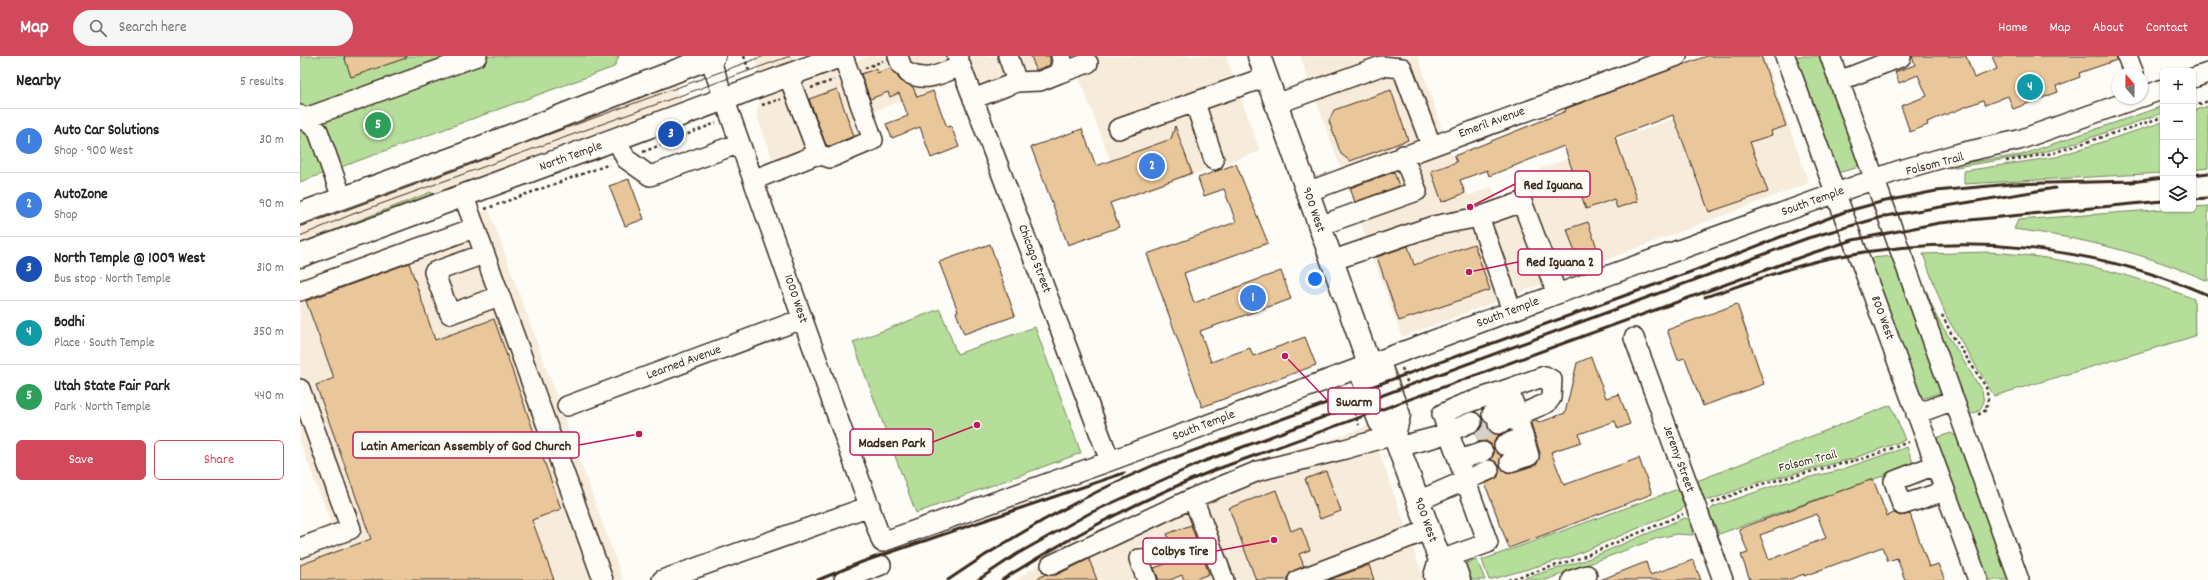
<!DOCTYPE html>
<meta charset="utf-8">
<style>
:root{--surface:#fff;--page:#f6f6f6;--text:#222;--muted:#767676;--line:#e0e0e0;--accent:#d1495b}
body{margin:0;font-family:Dekko,sans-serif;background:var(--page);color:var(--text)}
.controls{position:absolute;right:12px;top:12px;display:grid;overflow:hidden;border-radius:6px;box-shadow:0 1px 3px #0004}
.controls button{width:36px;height:36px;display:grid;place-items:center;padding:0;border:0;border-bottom:1px solid var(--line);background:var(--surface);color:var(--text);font:20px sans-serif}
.compass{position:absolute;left:1812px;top:12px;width:36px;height:36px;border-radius:50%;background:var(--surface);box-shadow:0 1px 3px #0004;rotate:340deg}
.you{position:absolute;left:1015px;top:223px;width:14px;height:14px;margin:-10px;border:3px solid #fff;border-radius:50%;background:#1a73e8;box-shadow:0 0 0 6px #1a73e833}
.badge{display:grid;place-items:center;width:26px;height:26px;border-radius:50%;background:var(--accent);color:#fff;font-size:13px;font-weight:700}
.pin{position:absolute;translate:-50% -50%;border:2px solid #fff;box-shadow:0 1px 4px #0006}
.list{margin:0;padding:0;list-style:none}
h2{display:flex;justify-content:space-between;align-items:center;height:52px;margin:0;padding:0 16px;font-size:17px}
h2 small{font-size:13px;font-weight:400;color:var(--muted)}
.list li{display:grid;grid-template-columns:26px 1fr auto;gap:12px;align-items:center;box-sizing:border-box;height:64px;padding:0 16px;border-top:1px solid var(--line)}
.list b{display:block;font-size:15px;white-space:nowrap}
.list p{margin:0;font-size:13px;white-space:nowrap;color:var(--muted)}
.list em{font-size:13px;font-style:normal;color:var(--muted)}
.actions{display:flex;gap:8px;padding:12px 16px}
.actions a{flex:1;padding:9px 0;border:1px solid var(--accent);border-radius:6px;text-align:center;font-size:14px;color:var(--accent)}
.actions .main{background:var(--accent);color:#fff}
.icon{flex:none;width:22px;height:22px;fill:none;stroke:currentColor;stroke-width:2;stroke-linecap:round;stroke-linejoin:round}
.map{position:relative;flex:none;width:1908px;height:524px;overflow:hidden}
header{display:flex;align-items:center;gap:24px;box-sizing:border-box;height:56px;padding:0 20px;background:var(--accent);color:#fff}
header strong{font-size:19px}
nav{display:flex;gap:22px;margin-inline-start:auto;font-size:14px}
.search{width:280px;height:36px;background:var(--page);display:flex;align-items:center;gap:10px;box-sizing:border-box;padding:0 14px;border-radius:22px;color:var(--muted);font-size:15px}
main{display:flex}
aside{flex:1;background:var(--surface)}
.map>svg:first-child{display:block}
.built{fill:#f7ecdb}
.green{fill:#b5de9a;stroke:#78845c}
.building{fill:#eac79b;stroke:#3b2a1e;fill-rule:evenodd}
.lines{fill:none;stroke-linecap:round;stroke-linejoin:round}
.minor-tunnel{stroke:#d6d2cc;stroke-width:19;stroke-dasharray:19 10;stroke-linecap:butt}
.minor-casing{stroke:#3b2a1e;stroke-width:22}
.major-casing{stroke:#3b2a1e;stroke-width:25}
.path{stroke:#3b2a1e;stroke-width:2.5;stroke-dasharray:3 3;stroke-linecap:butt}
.minor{stroke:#fdfcf7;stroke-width:19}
.major{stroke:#fdfcf7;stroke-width:22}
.tram{stroke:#3b2a1e;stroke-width:1}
.rail{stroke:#3b2a1e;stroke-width:3}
.labels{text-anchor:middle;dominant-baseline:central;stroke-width:3;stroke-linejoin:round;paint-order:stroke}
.street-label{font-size:13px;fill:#3b2a1e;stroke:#fdfcf7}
.leader{fill:none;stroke:#c2185b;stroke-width:1.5}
.callout-dot{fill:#c2185b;stroke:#fdfcf7;stroke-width:1.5}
.callout{fill:#fdfcf7;stroke:#c2185b;stroke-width:1.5}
.callout-label{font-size:14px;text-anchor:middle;font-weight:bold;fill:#3b2a1e}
</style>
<header>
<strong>Map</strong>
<div class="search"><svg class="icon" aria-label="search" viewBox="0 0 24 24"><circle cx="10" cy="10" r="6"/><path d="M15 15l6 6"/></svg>Search here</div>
<nav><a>Home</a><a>Map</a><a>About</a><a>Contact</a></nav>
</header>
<main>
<aside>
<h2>Nearby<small>5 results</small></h2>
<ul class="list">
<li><span class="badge" style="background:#3f7fe0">1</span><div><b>Auto Car Solutions</b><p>Shop · 900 West</p></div><em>30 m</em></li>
<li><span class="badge" style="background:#3f7fe0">2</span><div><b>AutoZone</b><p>Shop</p></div><em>90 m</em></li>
<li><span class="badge" style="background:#1a4fb4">3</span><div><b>North Temple @ 1009 West</b><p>Bus stop · North Temple</p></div><em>310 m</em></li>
<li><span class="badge" style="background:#0f9aa8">4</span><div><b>Bodhi</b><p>Place · South Temple</p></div><em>350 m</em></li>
<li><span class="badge" style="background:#2e9e5b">5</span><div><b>Utah State Fair Park</b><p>Park · North Temple</p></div><em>440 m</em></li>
</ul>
<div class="actions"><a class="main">Save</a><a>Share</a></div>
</aside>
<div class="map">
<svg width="1908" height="524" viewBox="0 0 1908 524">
<rect width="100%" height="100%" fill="#fdfcf7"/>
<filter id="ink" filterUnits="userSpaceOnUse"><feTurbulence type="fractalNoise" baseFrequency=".025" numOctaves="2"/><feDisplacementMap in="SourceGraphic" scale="8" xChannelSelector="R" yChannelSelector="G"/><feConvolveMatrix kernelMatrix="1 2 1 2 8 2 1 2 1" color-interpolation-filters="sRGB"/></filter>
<g filter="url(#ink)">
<path class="built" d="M453,0H506L460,18Z
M569,0H926L960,95L825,143L777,16L687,49L675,18L568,57L579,87L480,124L457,60V54L460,45L472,35Z
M1000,0H1118L1143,77L1168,140L1192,131L1197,144L1244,127L1240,113L1375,62L1425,56L1404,1L1464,0L1509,127L1102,281Z
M375,28L382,45L0,186V165Z
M189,154L323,524H0V480L31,468L0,386V222Z
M1070,369L1124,524H715L777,485L829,459L958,404L996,392L1021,387Z"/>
<path class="green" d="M0,0H319L314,11L0,126Z
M1491,0H1523L1560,106L1556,112L1537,117Z
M1863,50V57L1763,91L1727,100L1649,112L1650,109L1721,99Z
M1908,50V112L1893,114V55Z
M1863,66V117L1664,128V115L1756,101Z
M131,136L133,138L129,141L0,191V188L11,183Z
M1908,150V225C1845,197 1782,182 1714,173L1718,164L1867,153H1893V151Z
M1688,196C1759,200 1828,216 1894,243L1895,280L1694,340L1646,260L1623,198Z
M1593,200L1642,331L1639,337L1621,343L1568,208L1571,202Z
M1624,236H1627L1636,260L1682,335L1684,346L1679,355L1669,359Z
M640,253L657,298L735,271L781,397L616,457L553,286Z
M1591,349L1605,384L1552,403L1456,427L1410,444L1404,443L1397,425Z
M1651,377L1659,382L1711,524H1682L1633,390L1636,382Z
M1607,391L1614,409L1419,478L1409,456L1413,451L1479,428L1537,415Z
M1378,433L1384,451L1381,454L1270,501L1189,524L1182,504Z
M1384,462L1389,463L1393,479L1377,478L1358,482L1246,524H1218L1285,504Z
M1177,504L1185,524H1169L1164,511L1167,507Z"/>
<path class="building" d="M44,0H106V2L51,21Z
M731,0H750V9L736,14Z
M1407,0H1461L1486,70L1471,75L1472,79L1450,86L1468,136L1409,156L1373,59L1315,81L1338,145L1317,152L1314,143L1286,153L1264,90L1189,120L1187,114L1160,124L1165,137L1142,146L1131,115L1157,106L1154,100L1266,55L1265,53Z
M1612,0H1666L1674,22L1697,13L1692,0H1816L1817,4L1779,17L1780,21L1756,30L1758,36L1713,53L1708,40L1685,49L1683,44L1627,66L1628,69L1610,76L1601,50L1627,40L1618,19L1599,27L1595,16L1615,9Z
M591,12L600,24L613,31L617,41L633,35L647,71L651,70L659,91L631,102L620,71L592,82L586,68L608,60L599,37L590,41L588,36L570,43L561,18L576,13L577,17Z
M537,33L554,80L530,90L526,89L509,43Z
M1091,34L1108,84L1050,105L1041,98L1029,65L1034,54Z
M875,70L892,117L810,147L819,171L768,189L731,91L782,73L796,110L871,83Z
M936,108L968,187L884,217L894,247L981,215L991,243L900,275L911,306L950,292L953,300L1005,281L1016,309L902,351L847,198L936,166L924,133L904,140L898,122Z
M1094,116L1099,130L1055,146L1050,132Z
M329,123L344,163L325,170L309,130Z
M1288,166L1298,195L1277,203L1267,173Z
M690,188L715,260L664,278L656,256L658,255L639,206Z
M1174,188L1190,234L1099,265L1077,201L1108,190L1114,209Z
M109,207L135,284L194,263L261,453L232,464L254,524H0V509L71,483L16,329L34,322L6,245Z
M1437,248L1464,328L1403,350L1385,302L1378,304L1367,274Z
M1291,301L1306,342L1319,338L1330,368L1318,373L1315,365L1279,378L1281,386L1251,396L1264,429L1339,402L1352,438L1209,492L1185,428L1198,421L1199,410L1191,403L1194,398L1191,388L1186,385L1179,386L1175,376L1181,372L1182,363L1187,368L1191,377L1200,378L1195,383L1194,393L1201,399L1200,410L1207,417L1213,416L1237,408L1240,397L1231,367L1237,364L1238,367L1265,357L1277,307Z
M1026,415L1041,455L1020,463L1005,423Z
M1573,423L1587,460L1594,457L1600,460L1610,458L1629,511L1638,508L1645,524H1605L1597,502L1588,505L1582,491L1504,520V518L1488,524H1450L1441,499L1448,497L1439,473ZM1517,458L1526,482L1469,504L1460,479Z
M976,434L991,475L1001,471L1010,494L999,498L1004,510L990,517L987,524H956L929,452Z
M891,469L909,518L893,524H884L882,519L870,524H859L854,512L876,504L867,478Z
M789,503L797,524H735L746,518L756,519Z
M1393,504L1401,524H1300L1346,506L1350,519Z
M1069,509L1074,524H1029Z"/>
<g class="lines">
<path class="minor-tunnel" d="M1175,376L1196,369"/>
<g class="minor-casing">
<path id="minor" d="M409,0L582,486L810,405L1257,238L1597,115L1660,97L1719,84L1838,42
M598,0L601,9
M657,0L810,405
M1485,0L1678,524
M1530,0L1719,524
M1827,0L1834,18
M608,17C627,27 642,17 661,10
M760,17L788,7
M1893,22L1908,17
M1539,25L1601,1
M717,26L740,25L760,17L762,4L761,0
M1842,41L1863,33
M673,43L717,26L708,0
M895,47L914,104
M976,48L1081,10L1102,12L1131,89
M0,59L18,75L42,142
M0,64L177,0
M818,73L966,21
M317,84L326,103L350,120L440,87
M518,98L530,102L573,84L543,0
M453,124L518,98L488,19
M1007,136L1377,0
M164,141L303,524
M1179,161L1212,255
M1019,170L1117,135L1103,99
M184,198L134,216L150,258L199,240
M1031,205L1133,170L1179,161L1222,146L1257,238
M0,235L174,172
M1334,282L1423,524
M0,333L51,473L0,492
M267,350L502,263
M1616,358L1654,344
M1198,368L1247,347L1251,342L1252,324L1245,320L1208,333
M1204,389L1223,381
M1098,391L1136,381L1172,366
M1159,404L1183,396
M1210,406L1229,400L1214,349
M1635,409L1594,425L1602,449L1645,435
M893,442L924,524
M1118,445L1189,414
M839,503L847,524
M1140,504L1188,487L1142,358L1161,349L1208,333L1214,348L1192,358
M751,509L893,442L958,415L1045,393L1094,379
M362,524L570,450
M544,524L581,509
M998,524L1128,474
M1272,524L1287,519"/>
</g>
<g class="major-casing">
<path id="major" d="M959,0L1069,308L1063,322L1080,366L1094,379L1140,504L1135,520L1137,524
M0,158L159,100L414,0
M0,200L540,0
M1069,308L1082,315L1099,359L1094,379
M1140,504L1155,513L1159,524"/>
</g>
<path class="path" d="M444,0L449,15
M565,12L583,5
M511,32L534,24
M462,49L481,43
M1893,51L1908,45
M343,96L416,67
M1706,105L1753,97L1863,61
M185,153L310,108
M1642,259L1652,279L1686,331L1688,343L1686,354L1676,360
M1102,312L1109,331
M1046,334L1059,369
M1412,447L1458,429L1565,402L1609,386
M1208,524L1280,502L1383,458"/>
<use href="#minor" class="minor"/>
<use href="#major" class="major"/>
<path class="tram" d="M0,169L464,0
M0,180L53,158L490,0"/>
<path class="rail" d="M1893,119L1908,117
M1831,126L1863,122
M1893,143L1908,142
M1405,241C1450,227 1495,208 1541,200C1665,177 1791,189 1908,239
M518,524L562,506L824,417
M648,524C713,479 781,441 854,409L1396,214L1544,156L1581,146L1636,135L1711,128L1835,125
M678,524L717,498L790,457L902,406L1508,182L1586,160L1755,132
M702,524C769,481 838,445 912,415L1512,197L1553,184L1639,167L1863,145"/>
</g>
</g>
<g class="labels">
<g class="street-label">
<text transform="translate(1192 67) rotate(-20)">Emeril Avenue</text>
<text transform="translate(271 101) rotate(-20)">North Temple</text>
<text transform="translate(1635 109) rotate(-15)">Folsom Trail</text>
<text transform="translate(1513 146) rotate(-20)">South Temple</text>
<text transform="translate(1013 154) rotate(71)">900 West</text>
<text transform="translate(734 203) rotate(69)">Chicago Street</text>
<text transform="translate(495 243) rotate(71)">1000 West</text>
<text transform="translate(1208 257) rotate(-21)">South Temple</text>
<text transform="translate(1582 262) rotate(70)">800 West</text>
<text transform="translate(384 307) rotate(-20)">Learned Avenue</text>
<text transform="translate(904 370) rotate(-21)">South Temple</text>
<text transform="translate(1378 403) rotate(70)">Jeremy Street</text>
<text transform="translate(1508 406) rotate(-14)">Folsom Trail</text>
<text transform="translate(1125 464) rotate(70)">900 West</text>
</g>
</g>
<path class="leader" d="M1170 151L1215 128M1169 216L1218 206M985 300L1028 345M677 369L633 386M339 378L279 389M974 484L916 495"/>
<g class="callout-dot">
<circle cx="1170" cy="151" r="4"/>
<circle cx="1169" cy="216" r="4"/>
<circle cx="985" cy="300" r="4"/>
<circle cx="677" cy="369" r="4"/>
<circle cx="339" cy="378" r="4"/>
<circle cx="974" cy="484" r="4"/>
</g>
<g class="callout">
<rect x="1215" y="115" width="75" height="26" rx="4"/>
<rect x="1218" y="193" width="84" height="26" rx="4"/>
<rect x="1028" y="332" width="52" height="26" rx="4"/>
<rect x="550" y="373" width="83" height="26" rx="4"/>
<rect x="53" y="376" width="226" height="26" rx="4"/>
<rect x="843" y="482" width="73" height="26" rx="4"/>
</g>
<g class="callout-label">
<text x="1253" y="133">Red Iguana</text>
<text x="1260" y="210">Red Iguana 2</text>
<text x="1054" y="350">Swarm</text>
<text x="592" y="391">Madsen Park</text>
<text x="166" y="394">Latin American Assembly of God Church</text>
<text x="880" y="499">Colbys Tire</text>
</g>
</svg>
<div class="controls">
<button>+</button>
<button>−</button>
<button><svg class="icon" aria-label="locate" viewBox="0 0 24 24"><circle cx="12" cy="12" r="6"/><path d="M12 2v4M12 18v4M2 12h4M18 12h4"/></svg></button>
<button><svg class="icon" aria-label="layers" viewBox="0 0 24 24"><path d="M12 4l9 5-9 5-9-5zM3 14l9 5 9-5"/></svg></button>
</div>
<svg class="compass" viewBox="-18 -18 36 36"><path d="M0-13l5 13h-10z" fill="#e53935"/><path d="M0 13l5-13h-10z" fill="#767676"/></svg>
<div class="you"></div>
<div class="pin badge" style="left:953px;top:242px;background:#3f7fe0">1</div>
<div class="pin badge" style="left:852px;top:110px;background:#3f7fe0">2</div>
<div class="pin badge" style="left:371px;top:78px;background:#1a4fb4">3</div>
<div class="pin badge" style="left:1730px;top:31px;background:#0f9aa8">4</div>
<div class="pin badge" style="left:78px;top:69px;background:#2e9e5b">5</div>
</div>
</main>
